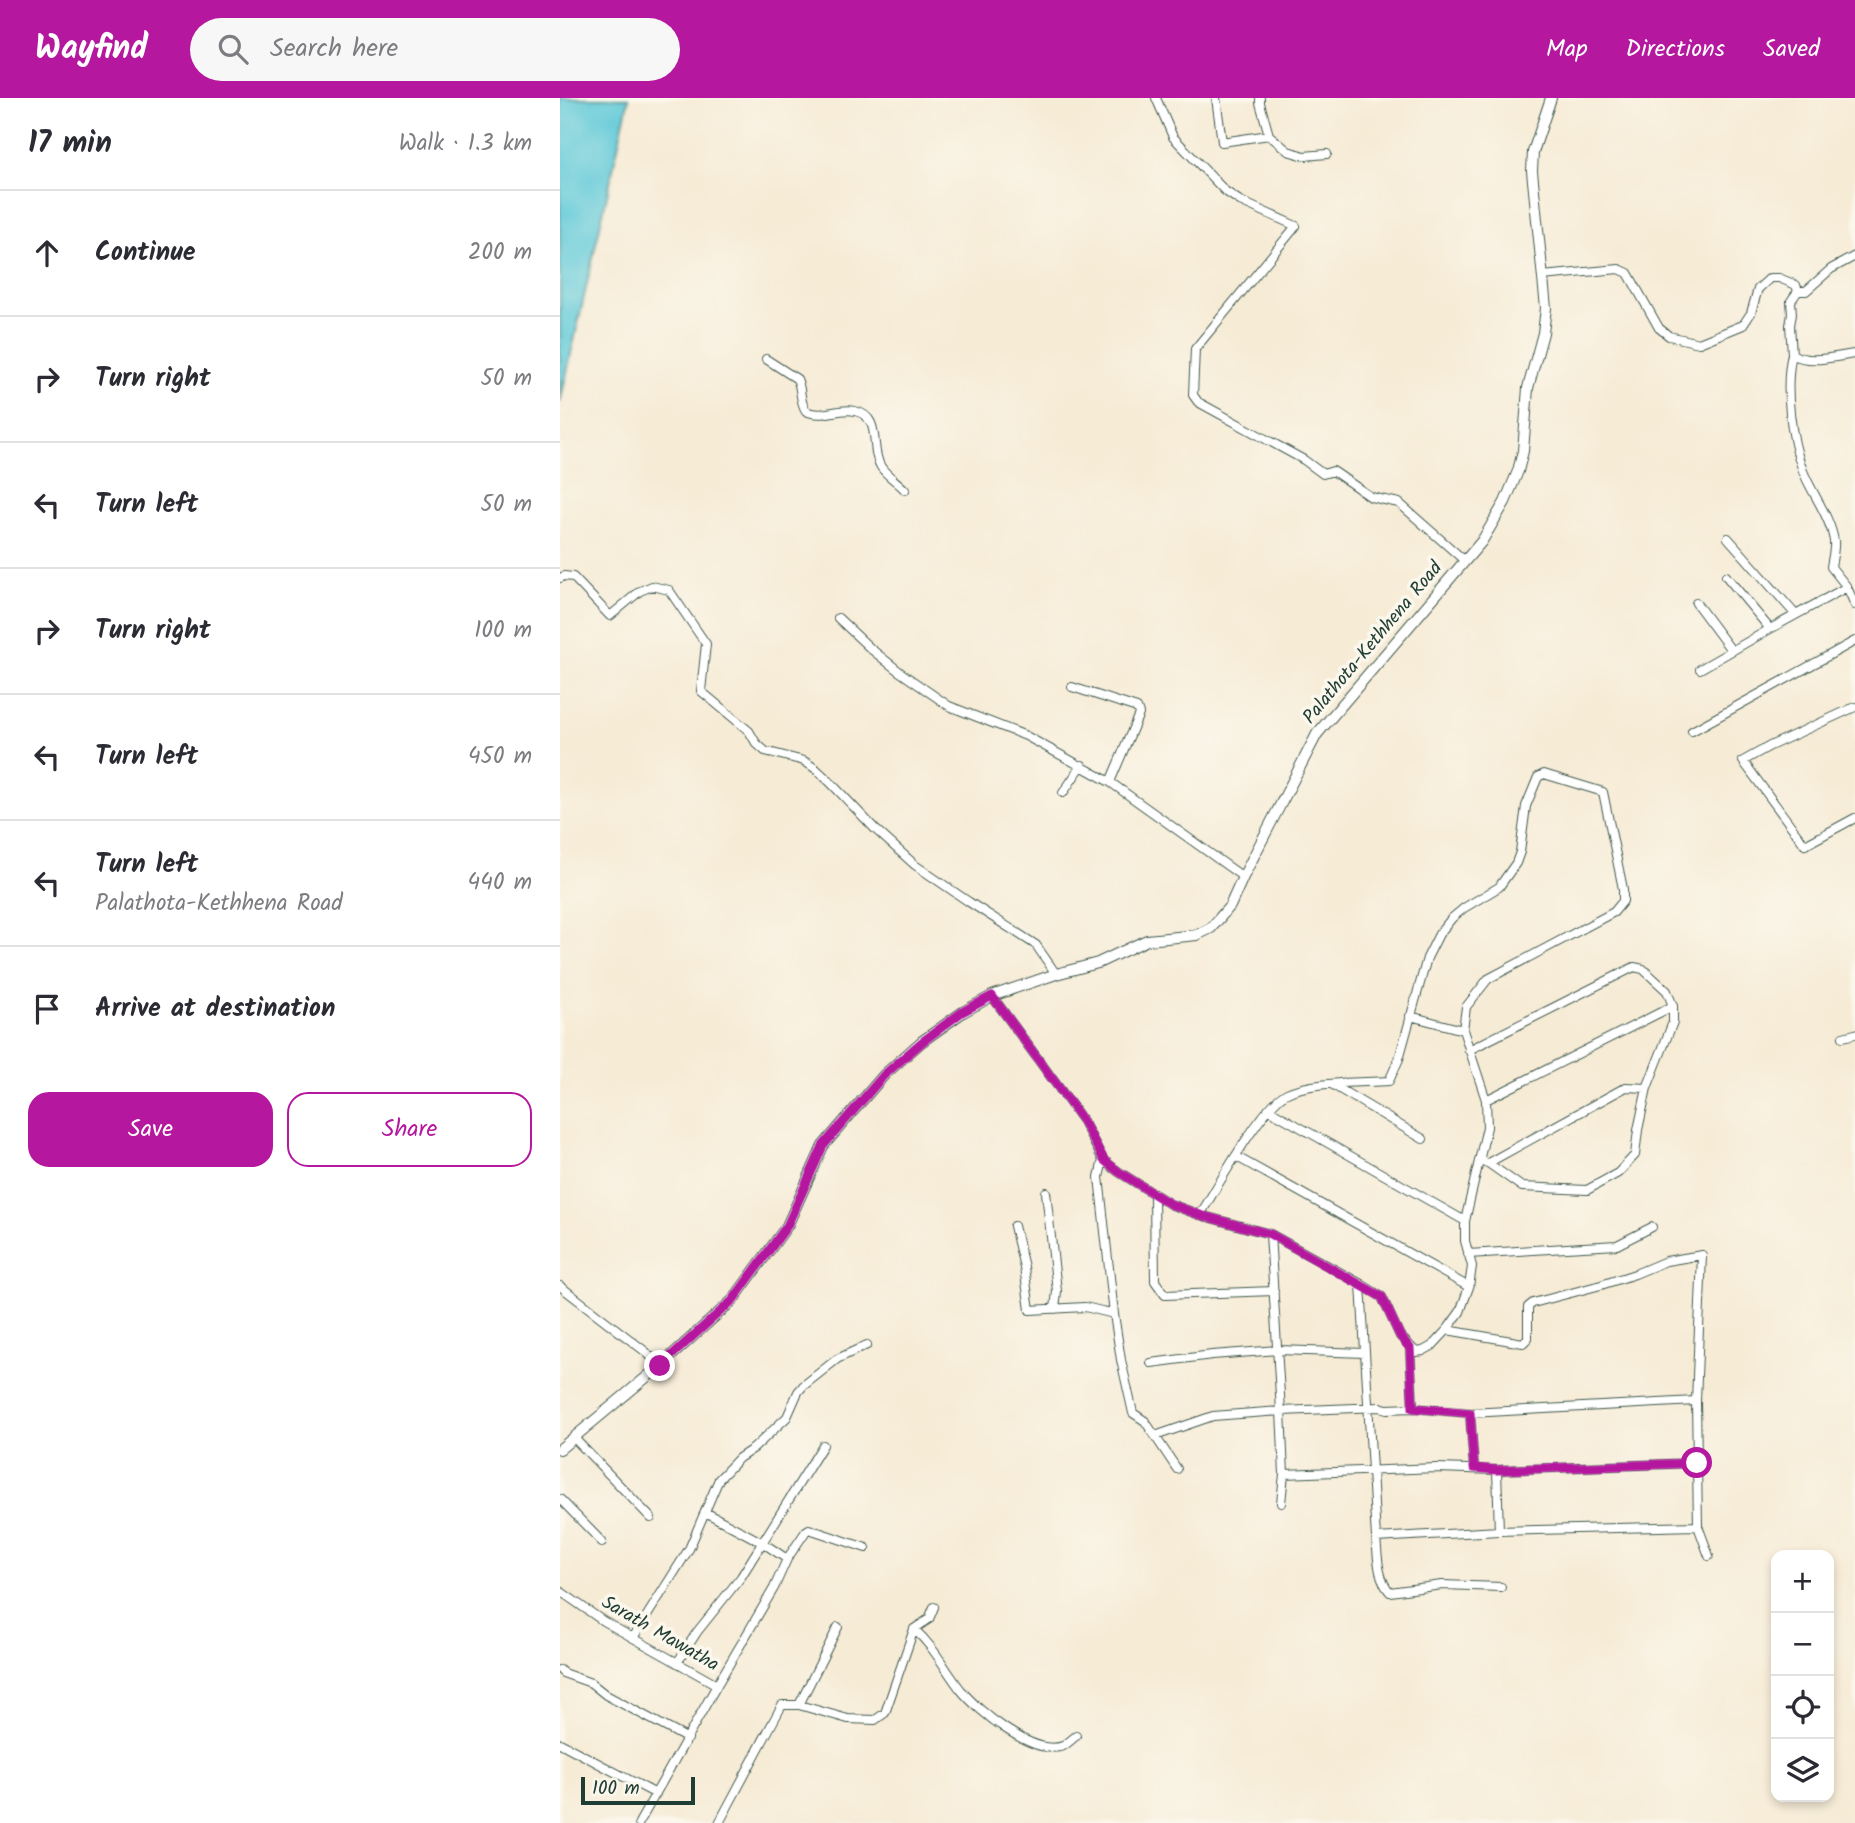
<!DOCTYPE html>
<meta charset="utf-8">
<style>
:root{--surface:#fff;--page:#f7f7f7;--text:#2b2b33;--muted:#7c7c81;--line:#e1e1e2;--accent:#b5179e}
body{margin:0;font-family:Kalam,sans-serif;background:var(--page);color:var(--text)}
.controls{position:absolute;right:21px;bottom:21px;display:grid;overflow:hidden;border-radius:14px;box-shadow:0 4px 10px #0003}
.controls button{width:63px;height:63px;display:grid;place-items:center;padding:0;border:0;border-bottom:2px solid var(--line);background:var(--surface);color:var(--text);font:35px sans-serif}
.scale{position:absolute;left:21px;bottom:18px;width:114px;box-sizing:border-box;padding-left:7px;border:4px solid #1f3d34;border-top:0;font-size:19px;line-height:24px;white-space:nowrap;color:#1f3d34;-webkit-text-stroke:5px #fbf7ec;paint-order:stroke}
.stop{position:absolute;width:21px;height:21px;margin:-16px;border:5px solid #b5179e;border-radius:50%;background:#fff}
.stop.end{background:#b5179e;border-color:#fff;box-shadow:0 2px 7px #0008}
.list{margin:0;padding:0;list-style:none}
h2{display:flex;justify-content:space-between;align-items:center;height:91px;margin:0;padding:0 28px;font-size:30px}
h2 small{font-size:23px;font-weight:400;color:var(--muted)}
.list li{display:grid;grid-template-columns:46px 1fr auto;gap:21px;align-items:center;box-sizing:border-box;height:126px;padding:0 28px;border-top:2px solid var(--line)}
.list b{display:block;font-size:26px;white-space:nowrap}
.list p{margin:0;font-size:23px;white-space:nowrap;color:var(--muted)}
.list em{font-size:23px;font-style:normal;color:var(--muted)}
.actions{display:flex;gap:14px;padding:21px 28px}
.actions a{flex:1;padding:16px 0;border:2px solid var(--accent);border-radius:21px;text-align:center;font-size:24px;color:var(--accent)}
.actions .main{background:var(--accent);color:#fff}
.icon{flex:none;width:38px;height:38px;fill:none;stroke:currentColor;stroke-width:2;stroke-linecap:round;stroke-linejoin:round}
.map{position:relative;flex:none;width:1295px;height:1725px;overflow:hidden}
header{display:flex;align-items:center;gap:42px;box-sizing:border-box;height:98px;padding:0 35px;background:var(--accent);color:#fff}
header strong{font-size:33px}
nav{display:flex;gap:38px;margin-inline-start:auto;font-size:24px}
.search{width:490px;height:63px;background:var(--page);display:flex;align-items:center;gap:18px;box-sizing:border-box;padding:0 24px;border-radius:38px;color:var(--muted);font-size:26px}
main{display:flex}
aside{flex:1;background:var(--surface)}
.map>svg:first-child{display:block}
.water{fill:#5ec9d8;stroke:#3e8386;stroke-width:2}
.lines{fill:none;stroke-linecap:round;stroke-linejoin:round}
.minor-casing{stroke:#3f574c;stroke-width:10}
.tertiary-casing{stroke:#3f574c;stroke-width:12}
.minor{stroke:#fff;stroke-width:8}
.tertiary{stroke:#fff;stroke-width:10}
.route{stroke:#b5179e;stroke-width:9}
.labels{text-anchor:middle;dominant-baseline:central;stroke-width:7;stroke-linejoin:round;paint-order:stroke}
.street-label{font-size:19px;fill:#1f3d34;stroke:#fbf7ec}
</style>
<header>
<strong>Wayfind</strong>
<div class="search"><svg class="icon" aria-label="search" viewBox="0 0 24 24"><circle cx="10" cy="10" r="6"/><path d="M15 15l6 6"/></svg>Search here</div>
<nav><a>Map</a><a>Directions</a><a>Saved</a></nav>
</header>
<main>
<aside>
<h2>17 min<small>Walk · 1.3 km</small></h2>
<ul class="list">
<li><svg class="icon" aria-label="ahead" viewBox="0 0 24 24"><path d="M12 20V5M6 11l6-6 6 6"/></svg><div><b>Continue</b></div><em>200 m</em></li>
<li><svg class="icon" aria-label="right" viewBox="0 0 24 24"><path d="M7 20v-9h11M14 6l5 5-5 5"/></svg><div><b>Turn right</b></div><em>50 m</em></li>
<li><svg class="icon" aria-label="left" viewBox="0 0 24 24"><path d="M17 20v-9H6M10 6l-5 5 5 5"/></svg><div><b>Turn left</b></div><em>50 m</em></li>
<li><svg class="icon" aria-label="right" viewBox="0 0 24 24"><path d="M7 20v-9h11M14 6l5 5-5 5"/></svg><div><b>Turn right</b></div><em>100 m</em></li>
<li><svg class="icon" aria-label="left" viewBox="0 0 24 24"><path d="M17 20v-9H6M10 6l-5 5 5 5"/></svg><div><b>Turn left</b></div><em>450 m</em></li>
<li><svg class="icon" aria-label="left" viewBox="0 0 24 24"><path d="M17 20v-9H6M10 6l-5 5 5 5"/></svg><div><b>Turn left</b><p>Palathota-Kethhena Road</p></div><em>440 m</em></li>
<li><svg class="icon" aria-label="arrive" viewBox="0 0 24 24"><path d="M6 21V4h12l-3 4 3 4H6"/></svg><div><b>Arrive at destination</b></div></li>
</ul>
<div class="actions"><a class="main">Save</a><a>Share</a></div>
</aside>
<div class="map">
<svg width="1295" height="1725" viewBox="0 0 1295 1725">
<rect width="100%" height="100%" fill="#fbf7ec"/>
<filter id="ink" filterUnits="userSpaceOnUse"><feTurbulence type="fractalNoise" baseFrequency=".0143" numOctaves="2"/><feDisplacementMap in="SourceGraphic" scale="14" xChannelSelector="R" yChannelSelector="G"/><feConvolveMatrix kernelMatrix="1 2 1 2 8 2 1 2 1" color-interpolation-filters="sRGB"/></filter>
<filter id="wash" filterUnits="userSpaceOnUse"><feTurbulence type="fractalNoise" baseFrequency=".00686" numOctaves="4" result="noise"/><feDisplacementMap in="SourceGraphic" scale="28" xChannelSelector="R" yChannelSelector="G"/><feGaussianBlur stdDeviation="1.57" result="paint"/><feColorMatrix in="noise" values="0 0 0 0 0 0 0 0 0 0 0 0 0 0 0 0 0 1.4 0 .05"/><feComposite in="paint" operator="in"/></filter>
<g filter="url(#wash)">
<rect width="100%" height="100%" fill="#f6ebd5"/>
<path class="water" d="M0,0H69L0,305Z"/>
</g>
<g filter="url(#ink)">
<g class="lines">
<g class="minor-casing">
<path id="minor" d="M596,0L613,39L665,93L680,103L736,128L635,251L633,297L638,304L744,362L763,376L773,373L811,399L839,405L905,463
M656,0L662,44L709,37
M700,0V5L709,37L728,53L744,58L767,56
M982,178L1059,171L1068,175L1099,230L1109,238L1139,245L1183,227L1191,215L1198,191L1210,180H1219L1236,187L1238,193L1231,203L1232,216L1230,227L1232,256C1250,267 1276,258 1295,256
M1238,193H1246L1271,171L1295,158
M1232,256C1224,290 1231,341 1243,373C1252,396 1270,418 1274,443C1275,451 1272,461 1271,469L1287,489L1295,507
M206,261L237,281C242,291 239,303 246,313C263,321 278,309 295,313C323,319 309,351 321,369C327,378 338,384 345,392
M1168,440L1235,516
M1166,478L1210,531
M0,480L4,478L13,479L50,518L80,493L92,488L109,492L146,546L141,593L189,633L196,645L205,653L244,663L256,671L270,684L315,731L355,767L409,804L476,847L496,876
M1136,505L1171,552
M278,520L311,551L340,574L389,608L466,638L550,684L683,779
M1140,571L1210,531L1287,489
M512,589L577,610L579,616L550,684
M1295,609L1210,648L1183,663L1245,747L1295,720
M1132,633L1295,543
M503,695L522,667
M432,898L523,1023L543,1062L559,1074L610,1106L640,1117L710,1136L801,1186L822,1199L840,1238L856,1254L863,1253L872,1248L887,1232L900,1214L909,1189L912,1168L905,1143V1123L927,1029L926,1002L903,932L906,909L928,881L1054,814L1063,803V791L1043,694L984,676L978,679L966,708L960,754L956,765L939,789L904,810L892,820L879,836L867,860L839,961L829,983C800,985 753,983 727,995C703,1006 656,1091 640,1117
M850,918L903,932
M1283,939L1295,936
M909,952L1074,869L1083,871L1107,893L1113,908V924L1087,990L1078,1032L1075,1057L1058,1075L1027,1092L962,1089L928,1065L920,1063
M773,987L863,1041
M926,1002L1113,908
M708,1011L905,1123
M677,1059L909,1189
M543,1062L539,1079L554,1216L561,1262L573,1315L585,1323L617,1371
M928,1065L1066,989L1087,990
M486,1094L497,1193L495,1211
M594,1095L595,1183L605,1197L714,1193
M454,1128L464,1169L470,1212L525,1209L554,1216
M710,1136L721,1313L820,1309L827,1311L853,1310L910,1315L1136,1303
M908,1156L1057,1147L1092,1129
M801,1186L816,1440C818,1457 817,1480 830,1494L882,1487L941,1489
M0,1188L86,1254L100,1268
M887,1232L963,1245L968,1240V1209L973,1205L1041,1187L1075,1176L1106,1163L1142,1157L1136,1303L1138,1428L1149,1458
M850,1249L853,1310
M591,1265L652,1257L718,1252L805,1255
M910,1315L914,1370
M595,1338L653,1318L721,1313L724,1376L721,1405
M14,1340L91,1420
M937,1372L939,1433
M724,1376L877,1370L937,1372L1137,1365
M0,1401L42,1444
M145,1414L203,1445L227,1461
M816,1440L939,1433L1138,1428
M0,1493L43,1523L157,1587L79,1725
M354,1531C375,1550 384,1570 401,1592C418,1613 474,1659 503,1648C507,1646 512,1641 516,1638
M73,1540L129,1451L159,1381L179,1360L194,1350L227,1319L238,1294L243,1288L277,1261L307,1247
M117,1565L137,1534L181,1479L263,1347
M0,1572L3,1575L31,1585L46,1597L128,1641
M157,1587L214,1490L227,1461L246,1433L249,1431L306,1450
M239,1607L288,1621L315,1622L325,1615L354,1531L369,1521L374,1509
M0,1645L96,1696
M159,1725L222,1607H239L278,1529"/>
</g>
<g class="tertiary-casing">
<path id="tertiary" d="M0,1351L100,1268L173,1202L227,1128L263,1048L324,977L361,944L403,914L432,898L496,876L538,865L587,842L637,837L651,830L670,808L683,779L757,636L922,443L945,404L958,373L963,353L968,290L983,235L986,210L972,73L973,54L991,0"/>
</g>
<use href="#minor" class="minor"/>
<use href="#tertiary" class="tertiary"/>
</g>
</g>
<g class="lines" filter="url(#ink)">
<path class="route" d="M100,1268L173,1202L227,1128L263,1048L324,977L362,944L402,914L432,898L523,1023L544,1062L559,1074L610,1106L640,1117L710,1136L822,1199L840,1238L850,1250L853,1310L910,1315L914,1370L937,1372L1137,1365"/>
</g>
<g class="labels">
<g class="street-label">
<text transform="translate(813 545) rotate(-50)">Palathota-Kethhena Road</text>
<text transform="translate(100 1536) rotate(30)">Sarath Mawatha</text>
</g>
</g>
</svg>
<div class="controls">
<button>+</button>
<button>−</button>
<button><svg class="icon" aria-label="locate" viewBox="0 0 24 24"><circle cx="12" cy="12" r="6"/><path d="M12 2v4M12 18v4M2 12h4M18 12h4"/></svg></button>
<button><svg class="icon" aria-label="layers" viewBox="0 0 24 24"><path d="M12 4l9 5-9 5-9-5zM3 14l9 5 9-5"/></svg></button>
</div>
<div class="scale">100 m</div>
<div class="stop" style="left:1137px;top:1365px"></div>
<div class="stop end" style="left:100px;top:1268px"></div>
</div>
</main>
